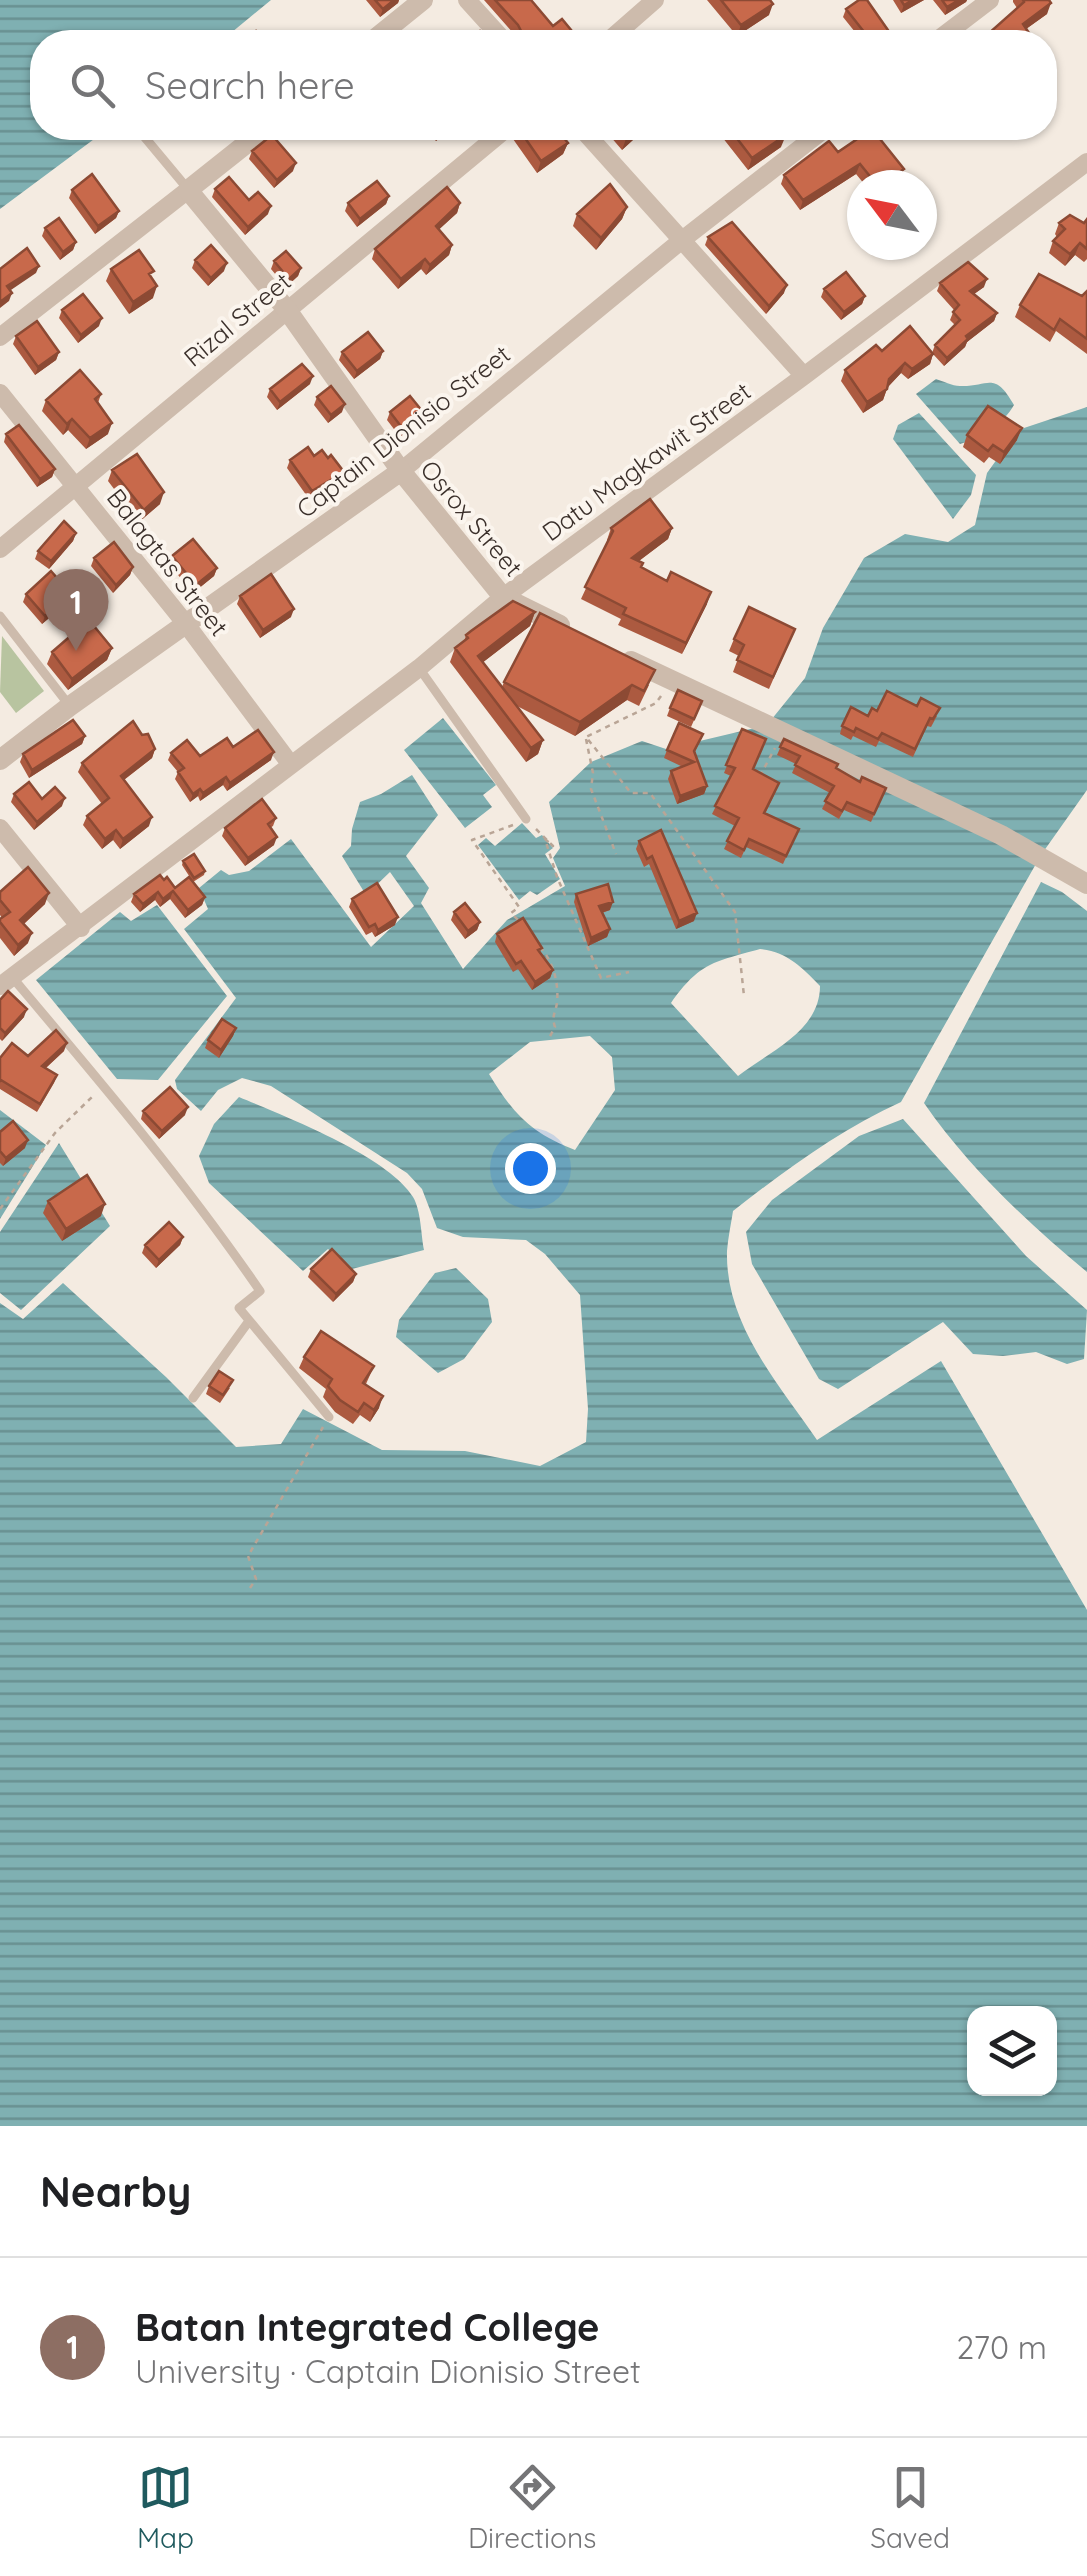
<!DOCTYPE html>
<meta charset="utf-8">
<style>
:root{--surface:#fff;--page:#f6f6f6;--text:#202124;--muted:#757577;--line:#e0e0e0;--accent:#1f5a5e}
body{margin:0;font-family:Quicksand,sans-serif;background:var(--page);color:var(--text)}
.controls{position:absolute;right:30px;bottom:30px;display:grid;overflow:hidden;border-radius:20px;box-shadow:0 2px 8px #0004}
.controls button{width:90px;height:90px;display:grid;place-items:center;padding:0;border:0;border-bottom:2px solid var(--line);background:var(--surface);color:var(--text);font:50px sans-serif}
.compass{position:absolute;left:847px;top:170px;width:90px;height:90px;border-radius:50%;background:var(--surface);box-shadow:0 2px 8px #0004;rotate:302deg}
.you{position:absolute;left:530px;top:1168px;width:35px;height:35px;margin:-25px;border:8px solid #fff;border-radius:50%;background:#1a73e8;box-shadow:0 0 0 15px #1a73e833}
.badge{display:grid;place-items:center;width:65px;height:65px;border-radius:50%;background:var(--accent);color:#fff;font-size:32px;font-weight:700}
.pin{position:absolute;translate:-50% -82px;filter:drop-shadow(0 2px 5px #0008)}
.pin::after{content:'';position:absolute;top:52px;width:35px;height:30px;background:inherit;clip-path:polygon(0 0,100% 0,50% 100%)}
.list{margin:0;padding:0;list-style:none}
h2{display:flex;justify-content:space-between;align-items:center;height:130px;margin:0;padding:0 40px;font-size:42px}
h2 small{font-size:32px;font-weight:400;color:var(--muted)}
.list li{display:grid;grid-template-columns:65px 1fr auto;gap:30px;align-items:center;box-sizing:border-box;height:180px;padding:0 40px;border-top:2px solid var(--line)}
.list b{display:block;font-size:38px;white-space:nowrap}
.list p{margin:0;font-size:32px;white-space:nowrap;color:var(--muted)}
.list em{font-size:32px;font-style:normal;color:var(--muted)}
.icon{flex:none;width:55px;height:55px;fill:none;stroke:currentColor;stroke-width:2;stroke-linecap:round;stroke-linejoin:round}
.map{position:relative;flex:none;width:1087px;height:2126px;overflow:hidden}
.search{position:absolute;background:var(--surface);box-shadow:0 2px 8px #0004;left:30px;right:30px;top:30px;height:110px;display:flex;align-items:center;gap:25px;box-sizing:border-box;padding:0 35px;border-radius:40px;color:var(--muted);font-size:38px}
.sheet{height:310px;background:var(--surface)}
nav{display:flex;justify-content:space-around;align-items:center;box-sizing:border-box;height:140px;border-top:2px solid var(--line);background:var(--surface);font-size:28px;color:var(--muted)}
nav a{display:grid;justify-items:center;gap:5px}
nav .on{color:var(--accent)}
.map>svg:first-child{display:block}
.garden{fill:#b8c4a0}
.water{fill:url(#water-rules);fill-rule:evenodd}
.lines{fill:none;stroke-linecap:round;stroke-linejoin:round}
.path{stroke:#b9a596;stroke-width:2.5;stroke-dasharray:5 5;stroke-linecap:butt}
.service{stroke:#cdbbac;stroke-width:9}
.minor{stroke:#cdbbac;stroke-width:18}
.tertiary{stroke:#cdbbac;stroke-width:20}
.wall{fill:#ac5a40}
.shaded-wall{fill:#8c4a34}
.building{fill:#c8694b;stroke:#8c4a34;stroke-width:2.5}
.labels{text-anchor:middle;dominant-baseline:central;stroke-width:8;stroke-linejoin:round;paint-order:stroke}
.street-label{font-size:25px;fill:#3b302b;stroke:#fbf5ee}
</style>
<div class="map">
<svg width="1087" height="2126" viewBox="0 0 1087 2126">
<defs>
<pattern id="water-rules" width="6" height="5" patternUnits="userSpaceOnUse" patternTransform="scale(2.5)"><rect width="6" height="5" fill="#7fb0b2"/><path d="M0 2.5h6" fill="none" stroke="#699091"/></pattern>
</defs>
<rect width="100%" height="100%" fill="#f4ebe1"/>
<path class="garden" d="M2,636L44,691L16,713L0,692Z"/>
<path class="water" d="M0,0H271L220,42H42V128H109L0,209Z
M936,379C943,381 952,386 960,386C989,387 994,370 1014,405C1003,424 981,438 960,444L916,394Z
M1087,407V790L1041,855L901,1102C841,1129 784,1171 733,1211C731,1224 728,1238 727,1251C725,1324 778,1383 817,1440L941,1361L1087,1610V2126H0V1303L23,1319L63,1283L166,1377L236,1447L281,1444L303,1409L382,1450L465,1451L540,1466L586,1442L588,1409L580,1295L545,1254L526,1240L463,1237L437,1228L422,1189L407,1173L271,1086L242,1078L218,1090L201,1111L177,1089L175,1080L236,998L184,929L208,909L199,888L221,870L229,875L249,871L291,839L371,947L414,906L390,872L366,895L342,856L351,846L352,829L360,802L381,794L412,775L438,815L406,856L429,888L421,903L463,969L507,920L565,886L553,858L560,848L549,802L591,762L642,741L666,749L767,725L805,678L823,628L864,558L905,534L948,542L975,525L987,473L1018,430ZM760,949C787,952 802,967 820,986C820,1031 770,1051 738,1076L671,1003C700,962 714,962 760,949ZM590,1036L612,1057L615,1090L575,1150C531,1133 514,1115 489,1074L530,1042ZM974,2014H1050V2088H974Z
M919,413L976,475L971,495L953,519L893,439L898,425Z
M443,718L496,785L483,795L492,807L465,828L404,750Z
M522,823L536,838L542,835L553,848L545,854L560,879L537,895L530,891L519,900L478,845L486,838L495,846Z
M1041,882L1062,892L1087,911V1272C1027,1222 969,1168 924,1103Z
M157,905L227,996L158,1080L117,1079L36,980L120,912L131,921Z
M239,1097C284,1116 388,1156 413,1197C421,1210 421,1235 424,1250L352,1269L328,1249L303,1271L209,1183L199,1156L214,1124Z
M0,1110L46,1145L0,1219Z
M903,1119L1026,1256L1087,1310L1084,1359L1067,1364L1036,1352L1003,1356L973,1354L943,1322L838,1389L819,1379L752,1264L746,1232L772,1200L859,1136Z
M59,1143L110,1226L21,1310L0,1293V1232Z
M456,1268L488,1299L492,1322L464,1359L438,1373L396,1337L399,1320L435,1273Z"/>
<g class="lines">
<path class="path" d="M661,696L656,703L586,737L631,793H650L735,912L744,996
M586,739L593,773L591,789L616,854
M760,776L775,748
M513,825L472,840L519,907L511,913L519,921
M536,829L553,846L545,839L557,877L601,978L629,972
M540,947C553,961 559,983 557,1002C556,1013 551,1015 555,1027L548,1040
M0,1209L55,1133L94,1095
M250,1588L256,1579L248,1556L323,1427"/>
<path class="service" d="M137,128L187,188
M0,616L69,705
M419,668L526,819
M12,977C98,1079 184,1180 260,1291L239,1308L329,1417
M193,1398L249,1321"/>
<path class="minor" d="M467,0L505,42
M607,42L655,0
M935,42L990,0
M581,128L804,376
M0,337L188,190
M0,393L186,624L291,765
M401,471L682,240L826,128
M0,549L507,128
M0,828L81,928
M0,986L419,668L503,597L804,376L1087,162"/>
<path class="tertiary" d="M371,42L423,0
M266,128L188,190L287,310L401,471L503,597L560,625
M631,661L1001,835L1087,884
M0,760L70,706L401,471"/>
</g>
<path class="wall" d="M366,0H399L398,3L380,17Z
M484,0H531L553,26L581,42H517L514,34Z
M707,0H770L769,15L737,36Z
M893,0H924L901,13Z
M933,0H967L966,2L945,15Z
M1013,0H1049L1047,14L1026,29L979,42L1017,8L1013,2Z
M846,9L887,41L885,42H863L843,17Z
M423,128H453L436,141Z
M465,128H488L475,139Z
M517,128L568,143L563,154L537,173L513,139Z
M603,128H646L622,150Z
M715,128H779L781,147L748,170Z
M913,128H935L921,139Z
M252,151L293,171L274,188L249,159Z
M838,152L900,179L892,185H865L856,174L800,210L781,184L784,175Z
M215,189L249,200L268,214L245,235L212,197Z
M72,190L119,211L116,218L95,234L69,198Z
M389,196L386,204L357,227L345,211L348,203Z
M460,203L457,213L439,229L452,245L449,255L426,275L421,269L398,289L372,259L375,249Z
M627,207L622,219L596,250L573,226L577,214Z
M1087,219V259L1084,262L1075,255L1065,266L1049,253L1053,241L1057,237L1055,234L1059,223H1084Z
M45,228L76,242L73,250L60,260L42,236Z
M708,237L784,293L766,314L705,245Z
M195,260L224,271L208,286L192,268Z
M274,261L301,268L298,276L286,287L271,269Z
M111,269L151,277L153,298L129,314L106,281Z
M940,283L984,287L974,294L997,313L994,321L967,342L965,347L944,366L933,354L930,364L908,379L901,373L887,388L883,400L863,413L841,381L845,370L882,351L932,353L935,345L955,325L950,320L954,310L937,291Z
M824,289L865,296L862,304L841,320L821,297Z
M1087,291V354L1056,331L1050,342L1015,317L1020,305L1082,296Z
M62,310L99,326L78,343L59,318Z
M16,336L59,352L56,360L35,375L13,344Z
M383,351L380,359L354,379L339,360L342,352Z
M310,384L277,410L267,397L270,389Z
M101,394L98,403L108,434L86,449L68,430L63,435L42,411L46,400Z
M317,397L342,412L328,423L314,405Z
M390,412H423L420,420L400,437L387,420Z
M6,434L55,469L52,477L37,487L4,442Z
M967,435L1017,440L1000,464L989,457L984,463L963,447Z
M314,456L328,458L344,472L341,480L309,499L287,468L290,460Z
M112,470L160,504L139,522L108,481Z
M611,528H672L668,539L639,561L642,567L707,604L682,654L618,625L621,619L581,599L608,541L607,540Z
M76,533L73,541L49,569L35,559L38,551Z
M172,556L217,568L214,576L193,593L169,564Z
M94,558L133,567L130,575L113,593L91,566Z
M26,594H71L68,602L42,624L23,602Z
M240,596L291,617L260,638L237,604Z
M535,612L530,626L483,662L502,687L504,682L649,685L639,706L627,700L575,736L517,706L543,740L538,754L526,762L450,662L455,648L464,642L466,635Z
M795,629L769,689L733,672L739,656L729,651L734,639Z
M112,648L107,660L68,690L47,664L52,652Z
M670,708L699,709L691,727L667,716Z
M877,711L937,716L931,727L927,726L913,757L879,741L876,747L853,736L851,740L840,734L842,726Z
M742,729L753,770L776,791L765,814L799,829L783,864L746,847L741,858L724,849L735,826L712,814L731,776L724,773Z
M703,734L695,752L707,786L704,794L677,804L668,779L671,771L683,767L664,758L667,750Z
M142,735L155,749L152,758L124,780L149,826L120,849L113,840L102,849L83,825L87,816L102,804L78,772L82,763Z
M85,736L82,744L29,778L20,762L23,754Z
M784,739L860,782L886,788L871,822L844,810L839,819L822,809L830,793L792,773L796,764L777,755Z
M233,747L271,760L227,791L223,785L200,801L198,796L190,802L175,779L178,772L168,760L171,753L200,756Z
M14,794L42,799L62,806L34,830L11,802Z
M276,818L273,826L270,828L274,845L245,866L222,836L225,828Z
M661,830L694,921L676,929L649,864L644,867L636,849L639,841Z
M183,861L205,871L204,875L193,882L182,865Z
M164,880L175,888L205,897L202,905L185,918L170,899L160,907L155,900L140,912L131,902L134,894Z
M0,892L45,904L24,924L28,943L14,956L0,938V919L2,918L0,915Z
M576,894L610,910L602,913L610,929L607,937L588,946L574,902Z
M352,899L395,925L375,937L372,932L366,935L349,907Z
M454,912L480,922L477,930L465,939L451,920Z
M497,934L542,948L540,952L553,970L550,978L532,990L518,969L513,972L495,942Z
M0,1000L24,1017L2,1041L0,1039Z
M236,1028L233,1036L219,1058L205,1048L208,1040Z
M64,1051L46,1068L57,1075L54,1083L37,1112L0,1089V1058Z
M143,1111L185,1115L159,1139L141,1119Z
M0,1132L25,1148L3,1166L0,1163Z
M48,1201L101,1216L62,1241L43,1213Z
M183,1237L180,1245L156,1268L142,1253L145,1245Z
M311,1269L356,1274L353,1282L333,1302L308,1277Z
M304,1357L374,1366L366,1384L379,1408L370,1422L360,1415L353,1424L335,1412L323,1397L326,1389L299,1368Z
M209,1386L230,1388L220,1403L206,1394Z"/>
<path class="shaded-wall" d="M394,0H399L398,3L380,17L383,9Z
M913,0H924L901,13L904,5Z
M959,0H967L966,2L945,15L947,7Z
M1051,3L1047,14L1019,34L1023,24Z
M773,4L769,15L737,36L741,25Z
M444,128H453L436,141L440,131Z
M478,128H488L475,139Z
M638,128H646L622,150L626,139Z
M928,128H935L921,139L924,131Z
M786,135L781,147L748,170L752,158Z
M568,143L563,154L537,173L541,161Z
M296,163L293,171L274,188L277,180Z
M860,164L856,174L800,210L803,200Z
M904,169L900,179L892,185H881Z
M389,196L386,204L357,227L360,219Z
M460,203L457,213L432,236L436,226Z
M271,206L268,214L245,235L248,227Z
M627,207L622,219L596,250L601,238Z
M119,211L116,218L95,234L98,226Z
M76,242L73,250L60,260L63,252Z
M1080,243L1075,255L1065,266L1070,254Z
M452,245L449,255L426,275L430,265Z
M425,259L421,269L398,289L401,279Z
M227,263L224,271L208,286L211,278Z
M39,266L36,273L5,294L7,286Z
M301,268L298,276L286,287L289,279Z
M987,279L984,287L967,299L970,291Z
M787,285L784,293L766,314L769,306Z
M157,286L153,298L129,314L133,302Z
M12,293L9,301L0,308V302Z
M865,296L862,304L841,320L844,312Z
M997,313L994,321L967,342L965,347L944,366L947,358L966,336Z
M102,318L99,326L78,343L81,335Z
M383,351L380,359L354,379L357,371Z
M59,352L56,360L35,375L38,367Z
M933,354L930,364L908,379L912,369Z
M905,363L901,373L885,390L889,379Z
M313,376L310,384L277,410L280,402Z
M887,389L883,400L863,413L867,402Z
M345,404L342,412L328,423L331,415Z
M423,412L420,420L400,437L403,429Z
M72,419L68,430L63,435L67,424Z
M112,423L108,434L86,449L90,438Z
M1022,428L1017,440L1000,464L1004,452Z
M55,469L52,477L37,487L40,479Z
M344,472L341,480L309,499L312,491Z
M164,492L160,504L139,522L144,510Z
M672,528L668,539L628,569L632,558Z
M76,533L73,541L49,569L51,561Z
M133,567L130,575L113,593L116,585Z
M217,568L214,576L193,593L196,585Z
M711,592L707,604L682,654L686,643Z
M71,594L68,602L42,624L45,616Z
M294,609L291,617L260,638L263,630Z
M535,612L530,626L473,670L478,656Z
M112,648L107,660L68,690L72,679Z
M632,685L627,700L575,736L580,722Z
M85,736L82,744L29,778L32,770Z
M543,740L538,754L526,762L531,748Z
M155,749L152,758L117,785L121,776Z
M274,752L271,760L227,791L230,783Z
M226,777L223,785L200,801L203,793Z
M707,786L704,794L677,804L680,796Z
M200,789L198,796L190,802L193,794Z
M65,798L62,806L34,830L37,822Z
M152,817L149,826L120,849L123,839Z
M116,830L113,840L102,849L105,839Z
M277,837L274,845L245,866L248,858Z
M173,891L170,899L160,907L163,899Z
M158,892L155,900L140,912L143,904Z
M49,893L45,904L16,931L20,920Z
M205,897L202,905L185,918L188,910Z
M613,902L610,910L597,914L599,906Z
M697,913L694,921L676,929L679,921Z
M398,917L395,925L375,937L378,930Z
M480,922L477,930L465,939L468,931Z
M610,929L607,937L588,946L591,938Z
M32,933L28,943L14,956L18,945Z
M553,970L550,978L532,990L535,982Z
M27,1009L24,1017L2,1041L5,1033Z
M236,1028L233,1036L219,1058L221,1050Z
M67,1043L64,1051L39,1074L42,1066Z
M188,1107L185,1115L159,1139L162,1131Z
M28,1140L25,1148L3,1166L6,1158Z
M105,1204L101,1216L62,1241L66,1229Z
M183,1237L180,1245L156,1268L159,1260Z
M356,1274L353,1282L333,1302L336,1294Z
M383,1396L379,1408L370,1422L374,1410Z"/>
<path class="building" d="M375,0H394L383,9Z
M495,0H531L553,26L562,19L581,42H522L519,39L521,31L518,25Z
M721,0H770L773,4L741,25Z
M859,0H867L890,33L878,42H872L846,9Z
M901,0H913L904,5Z
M942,0H959L947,7Z
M1023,0H1049L1051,3L1023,24L1035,42H979L1024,2Z
M256,31L265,42H239Z
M480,31L490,42H467Z
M518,128H556L568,143L541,161Z
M617,128H638L626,139Z
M729,128H779L786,135L752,158Z
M872,129L904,169L881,185H877L860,164L803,200L784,175L829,141L838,152Z
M272,135L296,163L277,180L252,151Z
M92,174L119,211L98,226L72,190Z
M229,177L249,200L258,192L271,206L248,227L215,189Z
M377,181L389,196L360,219L348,203Z
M610,184L627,207L601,238L577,214Z
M447,187L460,203L436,226L452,245L430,265L425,259L401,279L375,249Z
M1070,215L1084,223L1087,219V249L1080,243L1070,254L1053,241L1065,229L1059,223Z
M59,218L76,242L63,252L45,228Z
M732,222L787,285L769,306L708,237Z
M211,245L227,263L211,278L195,260Z
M27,248L39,266L7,286L12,293L0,302V269Z
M139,250L154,271L149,274L157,286L133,302L111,269Z
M286,251L301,268L289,279L274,261Z
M968,262L987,279L970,291L997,313L966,336L968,339L947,358L935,345L960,320L953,312L959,305L940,283Z
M846,272L865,296L844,312L824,289Z
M1039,274L1082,296L1087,291V339L1060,319L1054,330L1020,305Z
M83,294L102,318L81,335L62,310Z
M37,321L59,352L38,367L16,336Z
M910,326L933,354L912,369L905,363L889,379L887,389L867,402L845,370L876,345L882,351Z
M368,332L383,351L357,371L342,352Z
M302,364L313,376L280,402L270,389Z
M80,370L101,394L95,399L112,423L90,438L72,419L67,424L46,400Z
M331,386L345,404L331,415L317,397Z
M410,396L423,412L403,429L390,412Z
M988,406L1022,428L1004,452L993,445L988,451L967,435Z
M19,425L55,469L40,479L6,434Z
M308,447L314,456L322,450L328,458L331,455L344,472L312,491L290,460Z
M137,454L164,492L144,510L112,470Z
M650,499L672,528L632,558L643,563L641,567L667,581L671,572L711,592L686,643L623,614L626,608L585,587L613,531L611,528Z
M64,521L76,533L51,561L38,551Z
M193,539L217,568L196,585L172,556Z
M114,542L133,567L116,585L94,558Z
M51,571L71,594L45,616L26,594Z
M271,574L294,609L263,630L240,596Z
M513,601L535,612L478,656L543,740L531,748L455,648L468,638L466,635L471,631Z
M749,607L795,629L773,677L737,660L744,645L734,639Z
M540,613L655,670L644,691L632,685L580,722L504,682Z
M89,620L112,648L72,679L52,652Z
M678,690L702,701L694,719L670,708Z
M887,691L917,706L921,698L940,708L933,719L930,718L915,749L882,733L878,739L856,728L854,732L842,726L851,707L868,716L872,708L877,711Z
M73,720L85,736L32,770L23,754Z
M133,721L142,735L148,734L155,749L121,776L152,817L123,839L116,830L105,839L87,816L109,798L82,763Z
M679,723L703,734L694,751L707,786L680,796L671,771L694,762L667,750Z
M742,729L766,739L753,769L779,783L764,813L799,829L786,856L749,839L744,850L727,841L739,818L715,806L735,768L726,765Z
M258,730L274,752L230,783L226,777L203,793L200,789L193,794L178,772L184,768L171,753L187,740L200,756L227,738L233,747Z
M784,739L838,764L836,768L860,782L862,777L886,788L874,814L847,802L842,811L825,801L834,786L795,765L800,756L780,747Z
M29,782L42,799L55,787L65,798L37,822L14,794Z
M262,799L276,818L268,824L277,837L248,858L225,828Z
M661,830L697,913L679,921L652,856L647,859L639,841Z
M194,854L205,871L194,878L183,861Z
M28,867L49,893L20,920L32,933L18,945L0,922V919L10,912L0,900V892Z
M160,875L164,880L167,877L175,888L189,877L205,897L188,910L173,891L163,899L158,892L143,904L134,894Z
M377,883L398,917L378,930L375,924L369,927L352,899Z
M608,884L613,902L599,906L610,929L591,938L576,894Z
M465,903L480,922L468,931L454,912Z
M523,918L542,948L538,950L553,970L535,982L521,961L516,964L497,934Z
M8,991L27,1009L5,1033L0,1028V1000Z
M222,1019L236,1028L221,1050L208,1040Z
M56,1030L67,1043L42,1066L57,1075L40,1104L1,1080L0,1081V1058L12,1043L28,1056Z
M170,1087L188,1107L162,1131L143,1111Z
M13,1121L28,1140L6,1158L0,1151V1132Z
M87,1175L105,1204L66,1229L48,1201Z
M169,1222L183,1237L159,1260L145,1245Z
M332,1249L356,1274L336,1294L311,1269Z
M321,1331L374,1366L363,1383L383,1396L374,1410L364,1403L358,1412L340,1400L328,1386L332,1379L304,1357Z
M219,1371L233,1380L223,1395L209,1386Z"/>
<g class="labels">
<g class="street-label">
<text transform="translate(237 319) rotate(-40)">Rizal Street</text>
<text transform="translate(403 431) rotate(-38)">Captain Dionisio Street</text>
<text transform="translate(646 461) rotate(-36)">Datu Magkawit Street</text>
<text transform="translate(472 518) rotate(50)">Osrox Street</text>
<text transform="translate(168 562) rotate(52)">Balagtas Street</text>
</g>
</g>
</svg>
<div class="controls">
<button><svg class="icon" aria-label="layers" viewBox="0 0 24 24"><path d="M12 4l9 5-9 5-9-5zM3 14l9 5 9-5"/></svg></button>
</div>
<svg class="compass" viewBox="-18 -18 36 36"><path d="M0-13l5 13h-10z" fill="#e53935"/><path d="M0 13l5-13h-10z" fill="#757577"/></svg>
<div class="you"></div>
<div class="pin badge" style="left:76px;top:651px;background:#8d6e63">1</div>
<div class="search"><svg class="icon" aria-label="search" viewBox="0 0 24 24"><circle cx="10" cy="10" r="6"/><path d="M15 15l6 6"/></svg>Search here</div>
</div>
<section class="sheet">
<h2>Nearby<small></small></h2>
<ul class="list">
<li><span class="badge" style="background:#8d6e63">1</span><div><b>Batan Integrated College</b><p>University · Captain Dionisio Street</p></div><em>270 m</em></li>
</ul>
</section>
<nav>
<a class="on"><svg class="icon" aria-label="map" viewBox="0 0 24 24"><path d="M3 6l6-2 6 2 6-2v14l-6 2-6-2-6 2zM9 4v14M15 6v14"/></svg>Map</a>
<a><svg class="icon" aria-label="directions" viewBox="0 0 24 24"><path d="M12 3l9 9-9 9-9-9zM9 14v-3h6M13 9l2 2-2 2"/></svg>Directions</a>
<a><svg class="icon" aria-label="saved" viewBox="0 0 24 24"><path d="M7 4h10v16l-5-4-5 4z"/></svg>Saved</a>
</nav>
